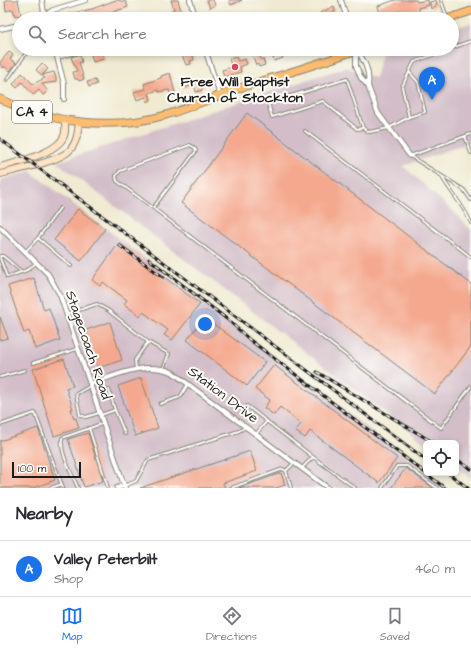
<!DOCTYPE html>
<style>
:root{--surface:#fff;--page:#f2f2f3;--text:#2b2b33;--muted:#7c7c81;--line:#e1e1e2;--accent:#1a73e8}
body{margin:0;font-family:"Architects Daughter",sans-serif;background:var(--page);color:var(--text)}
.controls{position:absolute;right:12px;bottom:12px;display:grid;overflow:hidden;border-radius:6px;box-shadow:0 2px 6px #0003}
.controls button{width:36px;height:36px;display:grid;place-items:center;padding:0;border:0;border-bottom:1px solid var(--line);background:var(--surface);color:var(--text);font:20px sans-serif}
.scale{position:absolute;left:12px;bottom:10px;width:69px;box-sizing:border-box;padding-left:4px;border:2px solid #1c1c1c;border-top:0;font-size:11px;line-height:14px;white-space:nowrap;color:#1c1c1c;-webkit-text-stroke:3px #fdfcf7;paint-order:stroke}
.you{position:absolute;left:205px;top:324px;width:14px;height:14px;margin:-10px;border:3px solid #fff;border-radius:50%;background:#1a73e8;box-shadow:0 0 0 6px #1a73e833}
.badge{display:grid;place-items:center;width:26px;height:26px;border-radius:50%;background:var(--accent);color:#fff;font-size:13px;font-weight:700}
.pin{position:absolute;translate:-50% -33px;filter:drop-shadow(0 1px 2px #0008)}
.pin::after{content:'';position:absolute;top:21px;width:14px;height:12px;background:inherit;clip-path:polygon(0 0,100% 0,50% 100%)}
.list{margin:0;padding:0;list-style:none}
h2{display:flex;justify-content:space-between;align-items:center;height:52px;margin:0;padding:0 16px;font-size:17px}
h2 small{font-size:13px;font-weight:400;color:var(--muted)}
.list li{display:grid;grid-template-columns:26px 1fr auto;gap:12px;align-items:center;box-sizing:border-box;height:56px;padding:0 16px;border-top:1px solid var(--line)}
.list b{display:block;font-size:15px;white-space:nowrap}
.list p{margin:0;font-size:13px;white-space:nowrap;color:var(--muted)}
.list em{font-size:13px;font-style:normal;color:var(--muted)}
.icon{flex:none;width:22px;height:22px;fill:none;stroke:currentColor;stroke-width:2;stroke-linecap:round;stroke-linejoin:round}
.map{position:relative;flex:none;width:471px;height:488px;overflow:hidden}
.search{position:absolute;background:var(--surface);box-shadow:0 2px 6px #0003;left:12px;right:12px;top:12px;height:44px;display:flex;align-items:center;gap:10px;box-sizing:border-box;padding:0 14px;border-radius:22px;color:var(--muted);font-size:15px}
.sheet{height:108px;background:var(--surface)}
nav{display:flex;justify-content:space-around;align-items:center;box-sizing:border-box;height:56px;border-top:1px solid var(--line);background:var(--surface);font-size:11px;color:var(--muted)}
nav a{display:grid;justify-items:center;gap:2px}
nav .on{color:var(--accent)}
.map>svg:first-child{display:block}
.industrial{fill:#d2bdc8}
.building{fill:#f4a98f}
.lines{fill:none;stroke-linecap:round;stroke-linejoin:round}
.service-casing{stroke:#868376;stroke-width:4}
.minor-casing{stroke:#868376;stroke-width:6}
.secondary-casing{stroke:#868376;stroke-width:8}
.primary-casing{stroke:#868376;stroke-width:9}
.service{stroke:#fff;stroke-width:2}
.minor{stroke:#fff;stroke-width:4}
.secondary{stroke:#fee4c5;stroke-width:6}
.primary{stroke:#fdbc6f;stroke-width:7}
.rail-casing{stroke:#1c1c1c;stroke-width:3}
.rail{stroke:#fdfcf7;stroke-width:1.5;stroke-dasharray:4.5;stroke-linecap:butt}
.poi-dot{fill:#d1495b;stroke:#fdfcf7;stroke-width:1.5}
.labels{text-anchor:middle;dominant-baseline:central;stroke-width:4;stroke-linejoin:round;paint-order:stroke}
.shield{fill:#fdfcf7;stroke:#605f5e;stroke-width:1}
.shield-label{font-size:13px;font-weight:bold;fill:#1c1c1c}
.poi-label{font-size:14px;font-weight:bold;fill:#1c1c1c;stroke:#fdfcf7}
.street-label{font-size:14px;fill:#1c1c1c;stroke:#fdfcf7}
</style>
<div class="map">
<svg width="471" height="488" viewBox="0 0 471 488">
<rect width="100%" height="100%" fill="#fdfcf7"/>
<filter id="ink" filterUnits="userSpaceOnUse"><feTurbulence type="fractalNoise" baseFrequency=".025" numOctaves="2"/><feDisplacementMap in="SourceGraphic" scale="8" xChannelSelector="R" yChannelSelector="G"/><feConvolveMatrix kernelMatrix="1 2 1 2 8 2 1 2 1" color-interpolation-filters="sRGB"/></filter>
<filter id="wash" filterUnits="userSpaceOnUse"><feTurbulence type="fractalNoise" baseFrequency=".012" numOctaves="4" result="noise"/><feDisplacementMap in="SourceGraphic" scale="16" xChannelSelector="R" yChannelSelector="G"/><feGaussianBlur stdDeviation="0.9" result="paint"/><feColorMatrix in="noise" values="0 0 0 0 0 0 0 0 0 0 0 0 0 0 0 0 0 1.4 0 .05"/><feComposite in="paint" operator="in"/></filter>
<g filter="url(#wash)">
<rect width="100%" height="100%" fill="#efead0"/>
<path class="industrial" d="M471,23V142L403,166L454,212L471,230V479L456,467V443L426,444L57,162L346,67L375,78L382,53L393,49H452V29Z
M30,171L426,473L447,488H0V180Z"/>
<g id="blocks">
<path class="building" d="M5,0H18L21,15L15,16L13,9L6,11Z
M116,0L126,2L128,7L91,19H76L75,16L60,19L59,16L92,9Z
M171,0H178L182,14L178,15L180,19H174L172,10L174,9Z
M207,0H213L215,5L210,8Z
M229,0H242L231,5Z
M395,0H416L417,2L428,0L429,5L418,8L420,12L404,17L402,11L393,13H380L378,6Z
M436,0L437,5L431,9L430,2Z
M334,6L335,12L331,13L333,17L322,19L320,13Z
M371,15L373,19H360V18Z
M96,49H101L104,59L93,62L90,51Z
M282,49H303V50L282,56L283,58L274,61L272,55L283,52Z
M9,52L13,55L10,59L16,63L10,71L4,66L3,68L0,65V62Z
M192,52L194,60L190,61L191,64L186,65L182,55Z
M259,52L261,60L263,59L265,65L259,67L258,64L256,65L252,54Z
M78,55H80L82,62L79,63L84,79L79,81L78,79H75L73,72L77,71L71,57Z
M236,57L238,61L245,59L247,64L240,67L241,72L224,77L222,70L232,67L229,59Z
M42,63L48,69L42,75L54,72L56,78V82L42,84L48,91L43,95L39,90L33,95L22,82L17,88L13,84L22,73L33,84L45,78L36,70Z
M170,73L175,93L170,94L169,90L159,92L158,90L149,93L151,100L147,102L146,97L137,100L134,92L146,89L144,84L161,78V76Z
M191,79L193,85L184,88L182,82Z
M95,80L97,84L89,87L87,82Z
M202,81L204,87H201L202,90L196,92L194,84Z
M247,113L471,284V346L435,394L181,203Z
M78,209L105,229L81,261L54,240Z
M119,243L200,304L172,340L164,335L168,330L143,312L140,316L124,304L127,300L103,282L100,286L92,280Z
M34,278L44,310L49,308L60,340L35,349L29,331L24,333L8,286Z
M0,317L8,338L0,340Z
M204,317L265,362L247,386L187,340Z
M110,322L122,360L98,368L86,330Z
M64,359L73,386L66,388L73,409H71L74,419L76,418L79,428L54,436L33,369Z
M274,365L397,458L379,483L310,431L305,438L295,431L301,424L280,407L274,415L264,408L270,400L255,389Z
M141,378L158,428L135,436L118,386Z
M38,428L55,480L33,488H0V441Z
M88,433L103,481L84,487L68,439Z
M250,451L257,471L223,483L225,488H140Z
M406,468L433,488H391Z
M281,473L285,485L276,488H239Z"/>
</g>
</g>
<g filter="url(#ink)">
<use href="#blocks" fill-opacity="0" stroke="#868376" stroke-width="1"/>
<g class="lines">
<g class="service-casing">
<path id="service" d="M441,0L447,18
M452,48L471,41
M58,58L88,49
M409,72L418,82L425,112L409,117
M7,80L29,49
M363,128L357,129L323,101L272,117L268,103L347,79L363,128L369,132L389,128L409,117L402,87L414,62L449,49
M305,131L471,257
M465,136L471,153
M410,156L464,190L471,200
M410,156L471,134
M442,177C451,193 464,206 471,223
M153,208L196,151L195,148L190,145L120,171L116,176L117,181L153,208L441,428L471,386
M38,238L60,208
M26,251L38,238L71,266
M0,256H3L22,272
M0,258L7,277L27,270L36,263
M67,314L97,304L109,311L148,342L135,360L136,369
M148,342L169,354L163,369
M33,363L77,349
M0,377L25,370
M90,386L76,394L80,415L86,417L99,413
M109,390L115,410
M160,404L180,397L188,384
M247,406L313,457L302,468
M101,415L115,410L125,434
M0,425L35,413L63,488
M89,428L108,488
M256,434L267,421
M313,457L355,488
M286,471L291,488
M124,486L136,481L148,460L239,431L246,427
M51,488L62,484
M78,488C72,474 60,454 62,438L104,423
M231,488L283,469L286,471L294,463
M382,488L397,466H407L437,488"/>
</g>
<g class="minor-casing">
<path id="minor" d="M42,0L45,19
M190,0L196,19
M341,0L347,19
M39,19L53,10L86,0
M0,29L19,25
M55,49L64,84V99
M205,49L220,95
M356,49V66L361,78L368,86L378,113L410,156
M357,50C365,62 370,71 368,86
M0,227L48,274L60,295L125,488
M90,384C117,375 144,361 172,372L328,488
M117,488L124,486"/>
</g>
<g class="secondary-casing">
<path id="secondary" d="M0,167C16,163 58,153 64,136C66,132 65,125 65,121
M0,174C17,170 57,162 69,151C77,143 78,132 79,122"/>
</g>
<g class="primary-casing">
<path id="primary" d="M447,19L471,11
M0,99C50,123 111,131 166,115C191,107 215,97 240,88C280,75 320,64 359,49"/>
</g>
<use href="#service" class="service"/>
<use href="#minor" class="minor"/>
<use href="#secondary" class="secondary"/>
<use href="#primary" class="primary"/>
<g class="rail-casing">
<path id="rail" d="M0,139L426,460
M119,245L163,277
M149,259L228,320L250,340L445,488
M317,372L434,443
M456,459L471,469
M448,473L468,488"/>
</g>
<use href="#rail" class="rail"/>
</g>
</g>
<circle class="poi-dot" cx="235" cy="67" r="4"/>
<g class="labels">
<rect class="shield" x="12" y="101" width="40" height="22" rx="3"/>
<g class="shield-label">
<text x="32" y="112">CA 4</text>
</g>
<g class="poi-label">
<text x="235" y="82">Free Will Baptist<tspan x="235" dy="16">Church of Stockton</tspan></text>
</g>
<g class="street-label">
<text transform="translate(88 345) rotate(71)">Stagecoach Road</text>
<text transform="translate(223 395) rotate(37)">Station Drive</text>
</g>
</g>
</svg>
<div class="controls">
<button><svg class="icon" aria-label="locate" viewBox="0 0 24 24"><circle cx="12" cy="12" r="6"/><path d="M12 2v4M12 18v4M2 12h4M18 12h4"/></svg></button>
</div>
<div class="scale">100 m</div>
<div class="you"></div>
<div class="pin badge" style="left:432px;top:100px">A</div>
<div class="search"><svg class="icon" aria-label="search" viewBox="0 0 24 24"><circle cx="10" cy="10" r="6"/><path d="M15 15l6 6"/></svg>Search here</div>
</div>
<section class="sheet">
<h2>Nearby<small></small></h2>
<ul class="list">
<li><span class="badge">A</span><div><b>Valley Peterbilt</b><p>Shop</p></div><em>460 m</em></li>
</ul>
</section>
<nav>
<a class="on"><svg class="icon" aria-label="map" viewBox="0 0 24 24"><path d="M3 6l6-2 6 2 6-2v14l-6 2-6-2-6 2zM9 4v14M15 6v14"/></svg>Map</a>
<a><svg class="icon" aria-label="directions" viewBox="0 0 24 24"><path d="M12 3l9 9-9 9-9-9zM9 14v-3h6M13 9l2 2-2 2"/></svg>Directions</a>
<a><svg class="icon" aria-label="saved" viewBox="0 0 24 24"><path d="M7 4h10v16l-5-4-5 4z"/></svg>Saved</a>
</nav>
